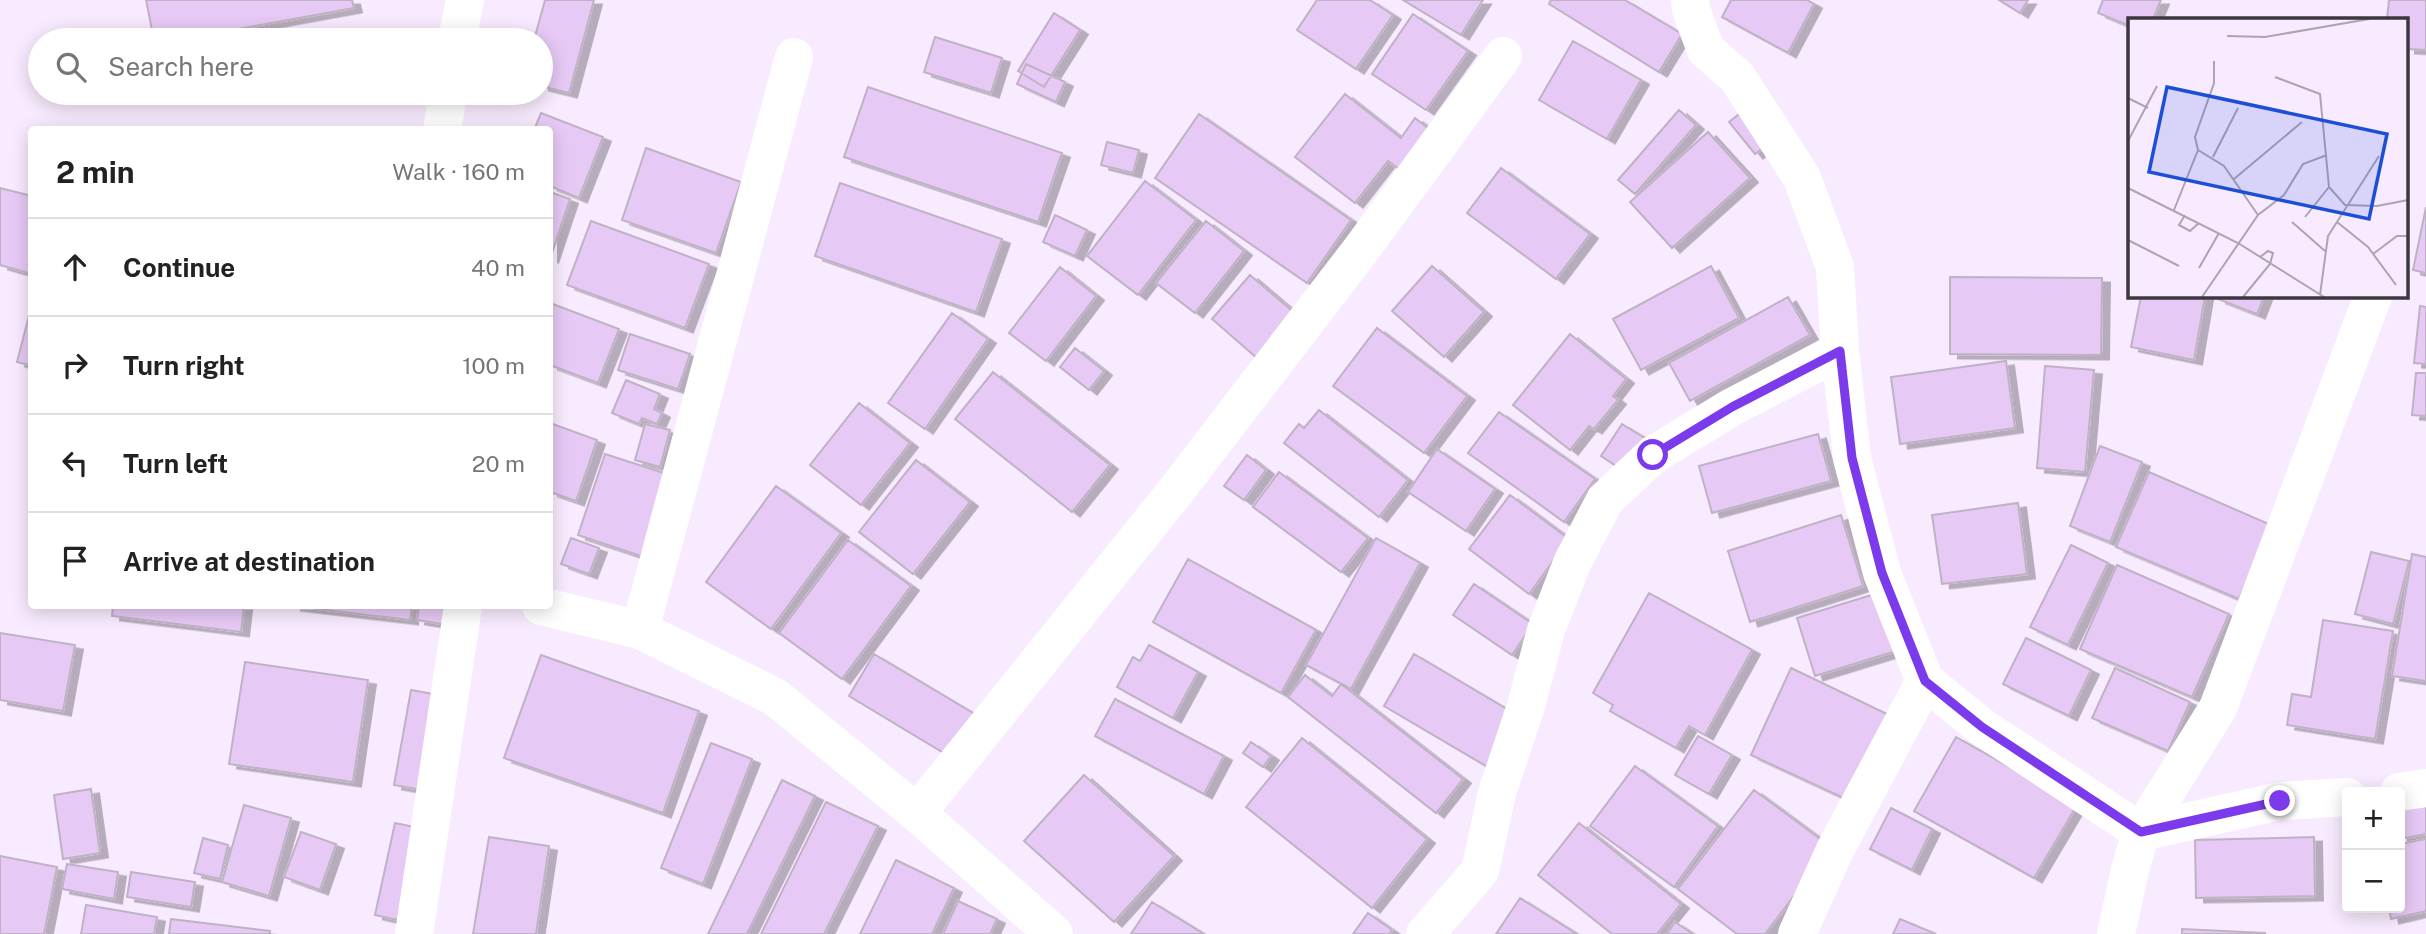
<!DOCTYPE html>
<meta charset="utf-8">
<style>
:root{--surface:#fff;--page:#f6f6f6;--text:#222;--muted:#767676;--line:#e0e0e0}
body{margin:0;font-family:"Public Sans",sans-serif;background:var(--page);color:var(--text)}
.controls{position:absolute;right:21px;bottom:21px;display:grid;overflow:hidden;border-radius:7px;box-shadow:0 4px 18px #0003}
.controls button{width:63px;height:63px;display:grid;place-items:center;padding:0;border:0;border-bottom:2px solid var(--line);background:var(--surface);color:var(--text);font:35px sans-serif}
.stop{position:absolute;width:21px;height:21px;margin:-16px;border:5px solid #7c3aed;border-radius:50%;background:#fff}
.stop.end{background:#7c3aed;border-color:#fff;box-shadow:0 2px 7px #0008}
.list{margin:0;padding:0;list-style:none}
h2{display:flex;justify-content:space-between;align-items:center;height:91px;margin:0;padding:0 28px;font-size:30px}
h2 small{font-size:23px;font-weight:400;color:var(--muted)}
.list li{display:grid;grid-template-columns:46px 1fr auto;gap:21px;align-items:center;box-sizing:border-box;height:98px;padding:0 28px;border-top:2px solid var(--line)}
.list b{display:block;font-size:26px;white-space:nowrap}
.list em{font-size:23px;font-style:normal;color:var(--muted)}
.icon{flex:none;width:38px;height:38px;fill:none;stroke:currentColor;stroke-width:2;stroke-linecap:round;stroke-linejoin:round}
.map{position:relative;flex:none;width:2426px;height:934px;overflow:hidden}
.search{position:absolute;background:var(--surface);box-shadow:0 4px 18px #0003;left:28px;top:28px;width:525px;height:77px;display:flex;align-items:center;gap:18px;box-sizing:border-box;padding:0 24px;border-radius:38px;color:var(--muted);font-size:26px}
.panel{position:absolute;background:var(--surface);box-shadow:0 4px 18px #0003;left:28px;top:126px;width:525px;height:483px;border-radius:7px}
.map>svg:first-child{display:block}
.building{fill:#e7c9f5;stroke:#bfb2c5;stroke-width:2;filter:url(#shadow)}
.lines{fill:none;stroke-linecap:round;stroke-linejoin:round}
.street{stroke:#fff;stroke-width:38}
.route{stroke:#7c3aed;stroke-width:9}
.inset-road{fill:none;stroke:#ada3b2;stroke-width:2}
.view{fill:#1d4ed8;fill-opacity:0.15;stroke:#1d4ed8;stroke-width:3.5}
.inset-edge{fill:none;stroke:#3c373e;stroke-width:3.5}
</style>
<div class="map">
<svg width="2426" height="934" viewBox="0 0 2426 934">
<defs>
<filter id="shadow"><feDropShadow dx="8" dy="4.5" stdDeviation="0" flood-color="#0004"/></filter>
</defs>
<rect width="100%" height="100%" fill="#f9ebff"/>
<path class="building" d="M146,0H352L354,8L178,40H154Z
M545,0H594L569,93L541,86V40H534Z
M1317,0H1370L1393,15L1356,69L1297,30Z
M1403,0H1483L1461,35Z
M1551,0H1625L1682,34L1659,72L1549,4Z
M1731,0H1807L1814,4L1788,53L1722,17Z
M1999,0H2028L2020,13Z
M2103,0H2161L2153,19H2130V26L2098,13Z
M2389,0H2426V50L2407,49V19H2387Z
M1054,13L1080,30L1044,87L1018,71Z
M1413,14L1468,51L1426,110L1372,74Z
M935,37L1002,58L991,93L924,72Z
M1573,41L1641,80L1607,139L1539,100Z
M1026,64L1065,82L1056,102L1017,84Z
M868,87L1062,153L1038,222L844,157Z
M1345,94L1401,138L1415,118L1438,136L1407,175L1388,161L1355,203L1295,157Z
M1747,108L1772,141L1755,154L1729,122Z
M1679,110L1696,125L1635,194L1618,180Z
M541,113L603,137L579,198L550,186V130H534Z
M1199,114L1351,220L1307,283L1155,178Z
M1708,132L1750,178L1672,248L1630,202Z
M1107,142L1139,150L1133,173L1101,165Z
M646,148L741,182L716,253L622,220Z
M1501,168L1590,234L1556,279L1467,213Z
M1145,181L1196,220L1138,295L1087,256Z
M840,183L1002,239L976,312L815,256Z
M0,188L32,196V274L0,265Z
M550,192L570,199L550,259Z
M2426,207V273L2413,270Z
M1055,215L1087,230L1075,256L1043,242Z
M591,221L709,264L685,328L567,285Z
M1206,221L1244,251L1195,313L1156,283Z
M1432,266L1484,312L1444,357L1392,311Z
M1711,266L1739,318L1641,370L1613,319Z
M1060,267L1096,296L1046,361L1009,333Z
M1250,275L1296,314L1258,359L1212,319Z
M1950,277L2102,278L2101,355L1950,354Z
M2141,296H2205L2194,360L2131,347Z
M2219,296H2264L2257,314L2218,299Z
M1788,297L1810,335L1690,401L1669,363Z
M550,303L619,329L598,383L550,365Z
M32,304V366L17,362Z
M2420,306L2426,307V364L2414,363Z
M952,313L988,339L925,429L888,403Z
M1377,328L1467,396L1424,453L1333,386Z
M630,334L690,354L678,389L618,370Z
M1570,334L1626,379L1613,396L1618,400L1594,429L1589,426L1570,450L1513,405Z
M1075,348L1104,371L1089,390L1060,367Z
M2006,361L2015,428L1900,444L1891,377Z
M2045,366L2094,370L2085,472L2037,468Z
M993,372L1110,465L1072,512L955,419Z
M2416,373H2426V416L2412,415Z
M626,380L660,394L654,409L662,413L657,424L642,418L639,424L612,413Z
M859,403L910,443L861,505L810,465Z
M1319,410L1408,480L1379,517L1284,443L1299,424L1304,428Z
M1499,412L1595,479L1564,522L1468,453Z
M550,423L597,440L576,501L550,492Z
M645,424L670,430L660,467L635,460Z
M1622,424L1648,440L1627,473L1601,456Z
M1818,434L1831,481L1712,513L1699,466Z
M2100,446L2142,462L2110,542L2070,526Z
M1437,449L1495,489L1466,531L1408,492Z
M605,454L667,474L641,556L578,535Z
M1247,455L1266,470L1244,500L1224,486Z
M916,460L970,502L913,574L859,532Z
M1279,472L1368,538L1341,572L1253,507Z
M2149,472L2271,525L2239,599L2116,547Z
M776,486L841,533L771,629L706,582Z
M1510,495L1569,539L1529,594L1469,549Z
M2018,503L2027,574L1942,584L1932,515Z
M1841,515L1863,586L1750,622L1728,551Z
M571,538L599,548L589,574L561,564Z
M1376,538L1420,563L1351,689L1306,665Z
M848,540L911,586L842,679L779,633Z
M2071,545L2108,563L2068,645L2030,627Z
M2371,552L2409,561L2393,624L2355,614Z
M2412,554L2426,557V681L2392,676Z
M1188,559L1316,630L1281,693L1153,622Z
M2117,565L2229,614L2192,697L2080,649Z
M1474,584L1533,624L1512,655L1453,615Z
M1881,592L1899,650L1815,676L1797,618Z
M1649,593L1752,650L1705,735L1689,726L1676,748L1610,711L1613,705L1593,693Z
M113,606H244L241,632L112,616Z
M292,606H412L410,620Z
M419,606H450L448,625L417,620Z
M2323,620L2393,631L2375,739L2287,725L2292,694L2311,697Z
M0,633L75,645L63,711L0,700Z
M2026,638L2091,670L2069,716L2003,684Z
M1149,645L1198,672L1173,718L1117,687L1133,657L1140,661Z
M874,654L978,716L952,758L849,696Z
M1414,654L1522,718L1491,769L1384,706Z
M541,655L699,711L663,813L504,758Z
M245,662L368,680L353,782L229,764Z
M1791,668L1887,714L1848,800L1751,755Z
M2115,668L2190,702L2168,751L2092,718Z
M1305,675L1332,696L1341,684L1463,779L1436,813L1288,697Z
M411,690L439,695L422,790L394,785Z
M1115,699L1224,756L1204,794L1095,736Z
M1698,736L1732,755L1709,794L1675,775Z
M1956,737L2077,805L2034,878L1914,811Z
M1302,738L1427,839L1372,908L1246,807Z
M1251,742L1271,756L1263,767L1243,753Z
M711,743L752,759L703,884L661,868Z
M1635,766L1718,826L1674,887L1590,826Z
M1084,775L1174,856L1114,922L1024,841Z
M782,780L815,796L747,934H708Z
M91,789L100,853L63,859L54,795Z
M1754,790L1831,847L1765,934H1737L1678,889Z
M2426,800V834L2400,839V805Z
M826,802L878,826L824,934H761Z
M244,805L291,818L269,896L222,882Z
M1891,808L1932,829L1912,870L1870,849Z
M395,823L424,829L402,921L375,915Z
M1579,823L1681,904L1657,934H1612L1538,875Z
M301,832L336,844L320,890L284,877Z
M489,837L549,846L536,934H473Z
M2314,837L2315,896L2196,898L2195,840Z
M203,838L228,845L220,879L194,873Z
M2426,839V911L2391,919L2389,908H2400V844Z
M0,856L57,867L44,934H0Z
M896,860L954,888L932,934H860Z
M67,864L118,872L114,899L62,889Z
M131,872L195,882L191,907L127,897Z
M1520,898L1577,934H1496Z
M958,901L997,919L990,934H943Z
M1152,902L1204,934H1131Z
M86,905L157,917L154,934H81Z
M1368,913L1392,930L1389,934H1353Z
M171,919L270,931V934H169Z
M1900,919L1936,934H1893Z
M1675,922L1693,934H1667Z
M2182,929L2265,933V934H2182Z"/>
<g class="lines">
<path class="street" d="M1690,0L1691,10L1706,50L1737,77L1802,178L1835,267L1840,351L1852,458L1882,573L1925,681L1982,727L2141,832L2280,801L2347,797
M457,40L465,0
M442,130L448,93
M541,606L640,630L775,697L917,813L1054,934
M640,630L794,57
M2399,792L2426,788
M917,813L1175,492L1360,251L1503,56
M414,934L463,606
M1425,934L1480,871L1497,793L1526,706L1546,630L1572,563L1605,500L1653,455L1732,407L1840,351
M1797,934L1834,852L1925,681
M2116,934L2130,870L2141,832L2218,708L2373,296"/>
</g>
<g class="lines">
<path class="route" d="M1653,455L1732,407L1840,351L1852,458L1882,573L1925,681L1982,727L2141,832L2280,801"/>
</g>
<g transform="translate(2128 18)">
<rect width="280" height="280" fill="#f9ebff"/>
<path class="inset-road" d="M99,18L137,19L241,1M147,59L192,76L201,169L217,187L249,188L280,182M0,80L20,90M0,123L29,68M70,132L96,148L130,197M85,139L110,90M106,161L174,104M0,170L110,225L196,279M46,192L70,132L67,119L86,65V43M57,197L51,207L62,213L71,205M177,199L201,169M164,204L197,233M209,204L240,229L268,267M0,222L51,248M245,236L269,218H280M71,250L91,215M192,277L200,218L251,138M74,279L130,197L156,177L175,146L199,137M115,279L142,246L145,235L140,233L132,239"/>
<path class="view" d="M39,69L259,116L241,201L21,154Z"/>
<rect width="280" height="280" class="inset-edge"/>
</g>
</svg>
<div class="controls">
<button>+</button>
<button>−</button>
</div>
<div class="stop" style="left:1653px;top:455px"></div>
<div class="stop end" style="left:2280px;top:801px"></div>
<div class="search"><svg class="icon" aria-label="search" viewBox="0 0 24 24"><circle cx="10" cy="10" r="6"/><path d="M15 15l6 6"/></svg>Search here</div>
<section class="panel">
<h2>2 min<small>Walk · 160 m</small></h2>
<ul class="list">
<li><svg class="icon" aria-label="ahead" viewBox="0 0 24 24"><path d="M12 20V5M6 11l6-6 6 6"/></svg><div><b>Continue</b></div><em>40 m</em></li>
<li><svg class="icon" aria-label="right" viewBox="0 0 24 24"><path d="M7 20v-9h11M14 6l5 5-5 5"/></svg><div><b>Turn right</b></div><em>100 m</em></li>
<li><svg class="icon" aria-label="left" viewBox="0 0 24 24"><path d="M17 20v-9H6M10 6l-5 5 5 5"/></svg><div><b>Turn left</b></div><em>20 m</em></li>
<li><svg class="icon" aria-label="arrive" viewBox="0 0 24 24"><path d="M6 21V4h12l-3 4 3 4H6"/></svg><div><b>Arrive at destination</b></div></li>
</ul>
</section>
</div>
